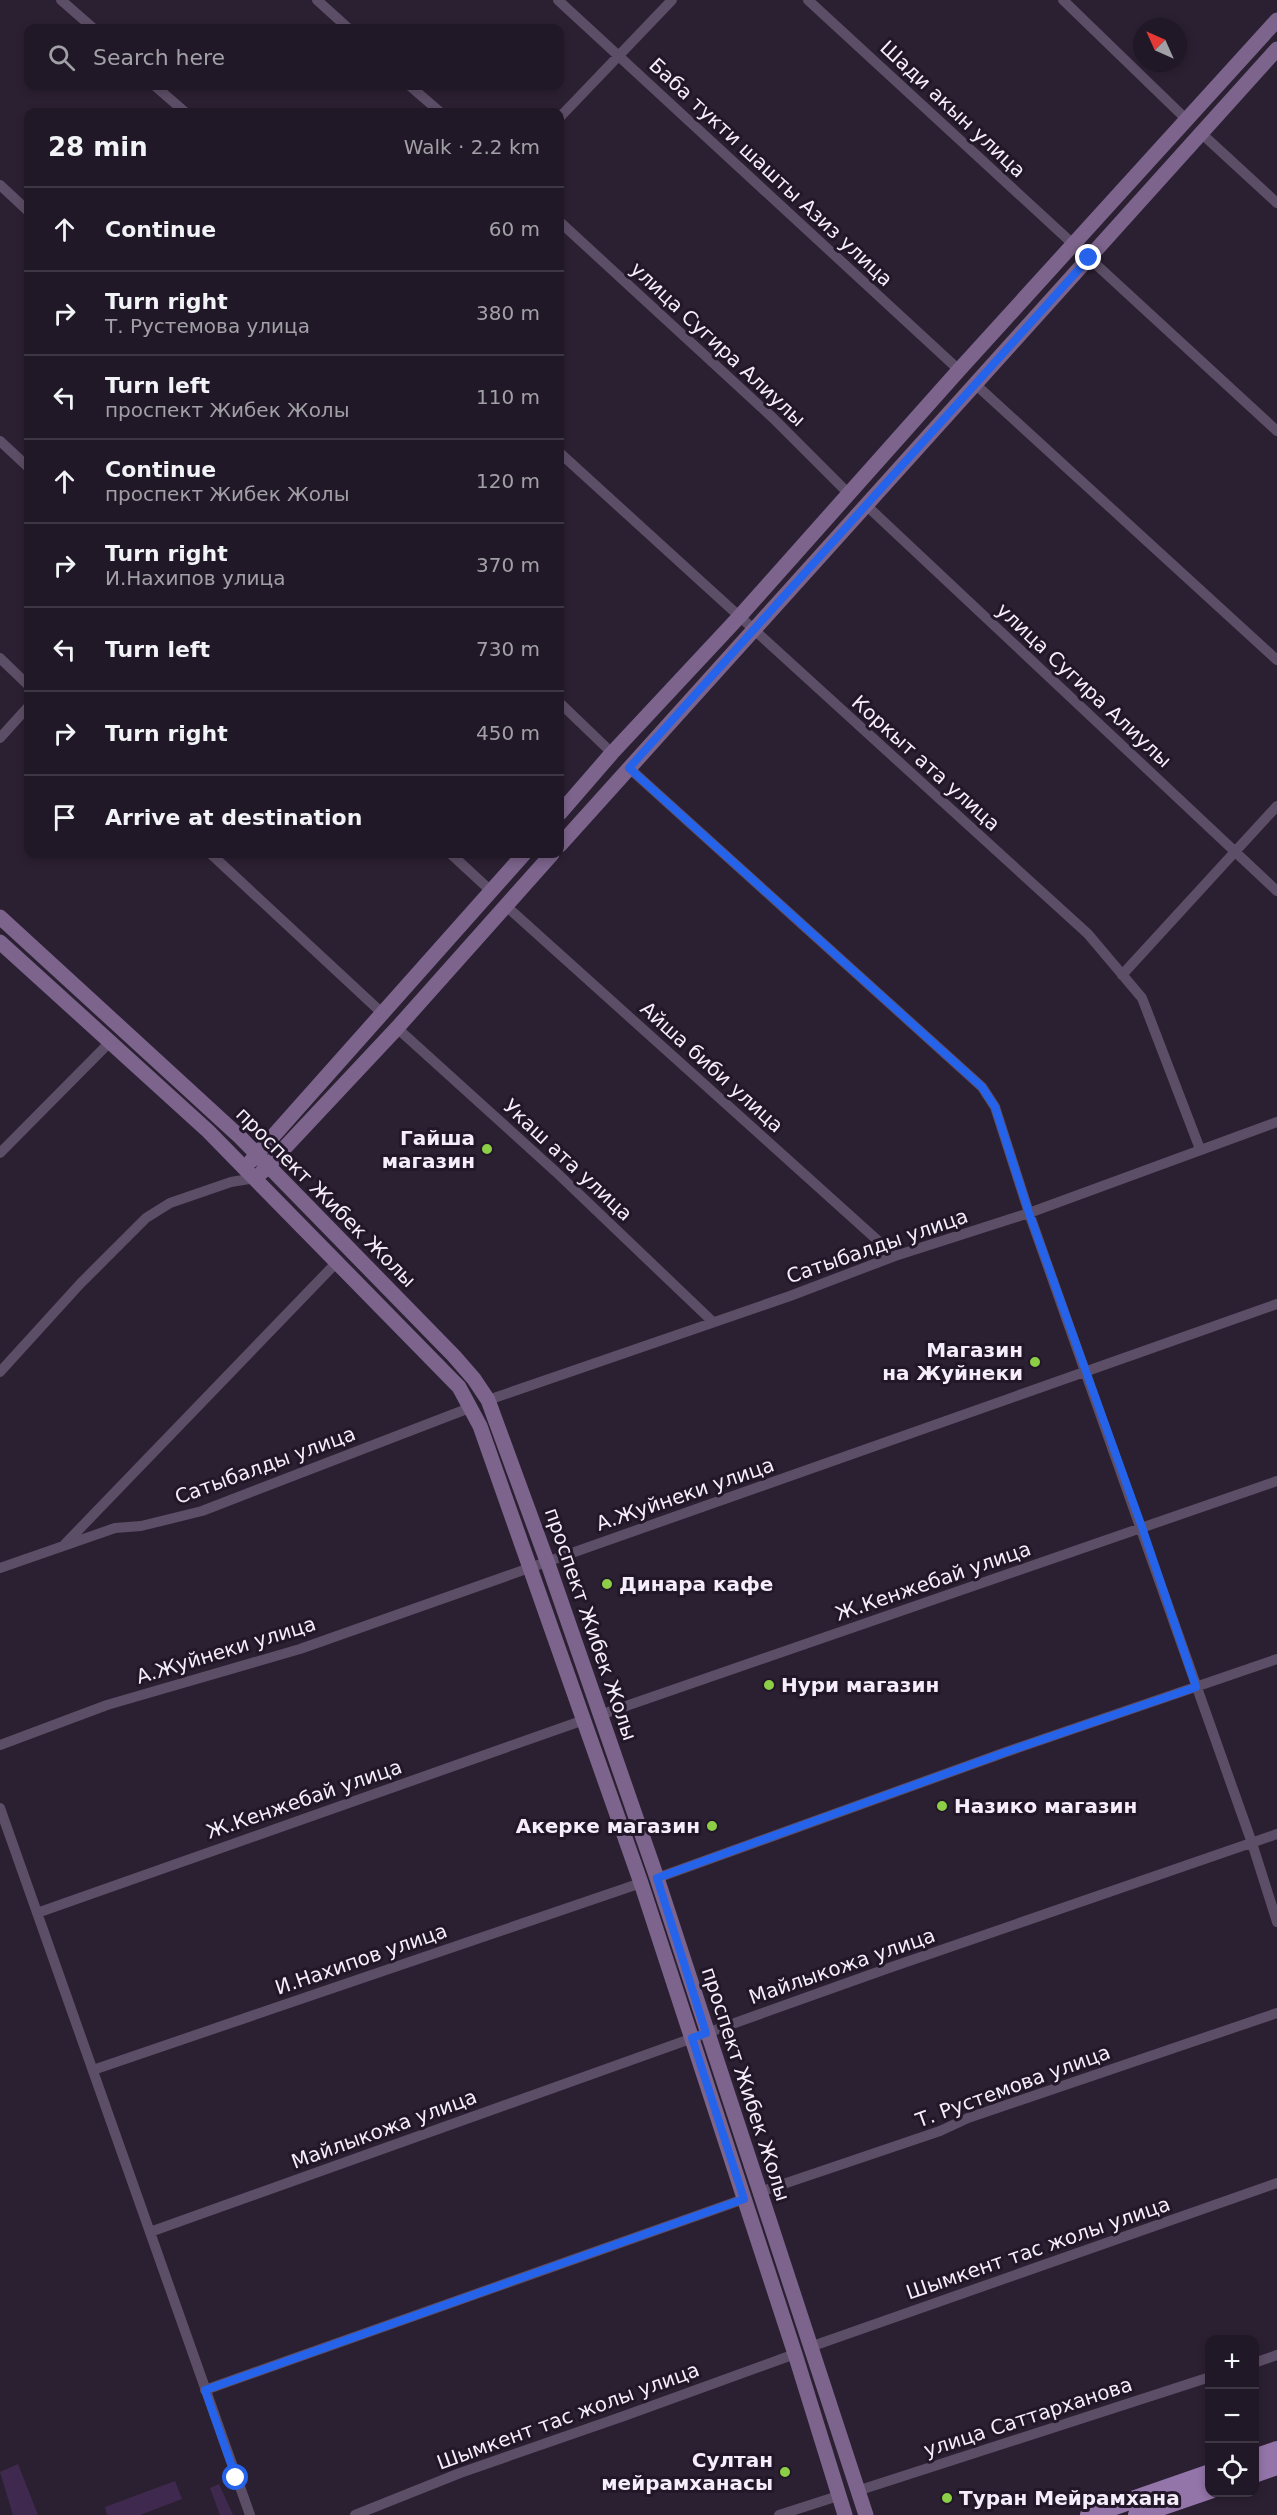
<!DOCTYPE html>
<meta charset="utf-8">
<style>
:root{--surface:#201826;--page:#2d2532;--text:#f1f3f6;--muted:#a2a0a7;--line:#3d3743}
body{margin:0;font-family:"DejaVu Sans",sans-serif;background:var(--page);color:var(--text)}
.controls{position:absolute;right:18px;bottom:18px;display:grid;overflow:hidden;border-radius:12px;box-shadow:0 3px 9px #0003}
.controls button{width:54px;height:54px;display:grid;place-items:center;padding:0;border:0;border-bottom:2px solid var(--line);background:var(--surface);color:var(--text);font:30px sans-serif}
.compass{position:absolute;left:1133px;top:18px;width:54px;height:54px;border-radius:50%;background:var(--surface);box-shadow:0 3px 9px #0003;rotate:315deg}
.stop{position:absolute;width:18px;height:18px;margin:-14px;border:4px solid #2563eb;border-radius:50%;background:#fff}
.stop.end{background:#2563eb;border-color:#fff;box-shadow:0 2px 6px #0008}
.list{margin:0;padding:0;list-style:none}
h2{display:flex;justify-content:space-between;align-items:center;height:78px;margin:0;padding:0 24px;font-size:26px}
h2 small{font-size:20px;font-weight:400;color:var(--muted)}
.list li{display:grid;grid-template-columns:39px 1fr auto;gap:18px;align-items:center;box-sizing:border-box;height:84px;padding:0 24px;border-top:2px solid var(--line)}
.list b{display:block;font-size:22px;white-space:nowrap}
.list p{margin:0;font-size:20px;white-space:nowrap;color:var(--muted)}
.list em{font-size:20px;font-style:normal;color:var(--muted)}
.icon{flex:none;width:33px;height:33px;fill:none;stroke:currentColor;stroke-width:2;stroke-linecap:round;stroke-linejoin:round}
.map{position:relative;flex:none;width:1277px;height:2515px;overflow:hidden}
.search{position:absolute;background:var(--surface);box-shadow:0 3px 9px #0003;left:24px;top:24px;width:540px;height:66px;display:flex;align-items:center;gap:15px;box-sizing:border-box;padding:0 21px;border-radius:12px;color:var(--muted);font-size:22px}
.panel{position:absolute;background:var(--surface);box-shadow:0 3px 9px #0003;left:24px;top:108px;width:540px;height:750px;border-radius:12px}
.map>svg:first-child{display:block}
.green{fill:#40294e}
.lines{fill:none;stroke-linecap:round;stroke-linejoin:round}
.street{stroke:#5d4e67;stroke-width:10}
.secondary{stroke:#7c648c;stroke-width:15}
.primary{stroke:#9475a9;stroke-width:18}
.route{stroke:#2563eb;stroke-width:8}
.poi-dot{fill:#8cce45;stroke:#211728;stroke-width:2}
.labels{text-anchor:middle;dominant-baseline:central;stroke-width:6;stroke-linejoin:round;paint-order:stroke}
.street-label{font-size:20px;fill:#f5eefa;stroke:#211728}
.poi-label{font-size:20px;font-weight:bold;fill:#f5eefa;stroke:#211728;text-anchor:end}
</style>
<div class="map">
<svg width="1277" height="2515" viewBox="0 0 1277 2515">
<rect width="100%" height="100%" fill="#2b2032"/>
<path class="green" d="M18,2464L38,2515H13L0,2472Z
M175,2481L182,2499L140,2515H107L105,2507Z
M219,2484L233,2515H220L210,2488Z"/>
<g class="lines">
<path class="street" d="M61,0L93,28
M317,0L348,28
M558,0L959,370
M808,0L1073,244
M1063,0L1187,120
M155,86L185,112
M410,86L440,112
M560,117L672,0
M1201,133L1277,203
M0,185L28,211
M560,222L773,418L849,494
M1089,258L1277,431
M974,383L1277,660
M0,441L28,467
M560,453L1088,934L1142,998L1200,1149
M866,505L1277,891
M0,658L28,685
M560,703L612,753
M0,738L28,707
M629,768L982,1087L995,1107L1029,1213L1252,1843L1277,1922
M211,854L382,1013
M451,854L491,891
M505,905L895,1256
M1122,975L1277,806
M397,1028L556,1172L713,1322
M0,1153L110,1042
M0,1372L80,1284L146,1218L170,1203L231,1182L255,1178
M488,1400L790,1296L895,1256L1029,1213L1277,1122
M65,1544L337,1262
M0,1568L115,1528L141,1526L202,1511L472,1407
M600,1715L1277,1481
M0,1745L107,1705L300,1649L1277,1304
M0,1808L250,2515
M657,1878L1006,1752L1277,1659
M37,1913L584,1720
M93,2070L641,1883
M760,2192L940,2131L968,2118L1277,2013
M150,2232L886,1969L1277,1834
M810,2347L1277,2183
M1254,2363L1277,2355
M205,2390L744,2199
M857,2491L1210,2377
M355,2515L460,2473L624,2416L795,2354
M779,2515L838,2496"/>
<path class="secondary" d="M560,813L612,753L739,617L959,370L1277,20
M560,845L1277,49
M0,917L240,1137L454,1356L474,1379L488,1400L547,1561L657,1878L866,2515
M0,942L208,1131L459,1387L480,1426L641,1883L795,2354L845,2515
M251,1161L524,854
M262,1172L397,1028L552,854"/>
<path class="primary" d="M1254,2458L1277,2450
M1254,2474L1277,2466
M1089,2515L1210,2473
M1137,2515L1210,2490"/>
</g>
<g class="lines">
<path class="route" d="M236,2478L205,2390L744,2199L692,2038L706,2033L657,1878L1006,1752L1196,1687L1142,1527L1029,1213L995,1107L982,1087L629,768L1089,258"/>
</g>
<g class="poi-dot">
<circle cx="487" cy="1149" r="6"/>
<circle cx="1035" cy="1362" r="6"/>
<circle cx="607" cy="1584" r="6"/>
<circle cx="769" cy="1685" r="6"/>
<circle cx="942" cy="1806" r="6"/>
<circle cx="712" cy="1826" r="6"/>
<circle cx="785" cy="2472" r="6"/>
<circle cx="947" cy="2498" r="6"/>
</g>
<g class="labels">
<g class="street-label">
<text transform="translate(953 109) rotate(43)">Шади акын улица</text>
<text transform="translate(771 172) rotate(43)">Баба тукти шашты Азиз улица</text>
<text transform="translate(718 344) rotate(43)">улица Сугира Алиулы</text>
<text transform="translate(1084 685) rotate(43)">улица Сугира Алиулы</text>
<text transform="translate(926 763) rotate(42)">Коркыт ата улица</text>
<text transform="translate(712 1067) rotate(42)">Айша биби улица</text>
<text transform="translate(568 1160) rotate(43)">Укаш ата улица</text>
<text transform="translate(326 1197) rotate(45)">проспект Жибек Жолы</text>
<text transform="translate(877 1246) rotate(-19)">Сатыбалды улица</text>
<text transform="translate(265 1465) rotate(-20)">Сатыбалды улица</text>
<text transform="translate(685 1494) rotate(-19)">А.Жуйнеки улица</text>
<text transform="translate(933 1581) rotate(-19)">Ж.Кенжебай улица</text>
<text transform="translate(591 1624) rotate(71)">проспект Жибек Жолы</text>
<text transform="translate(226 1650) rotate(-17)">А.Жуйнеки улица</text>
<text transform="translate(304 1799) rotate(-19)">Ж.Кенжебай улица</text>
<text transform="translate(361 1959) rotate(-19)">И.Нахипов улица</text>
<text transform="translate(842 1966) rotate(-19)">Майлыкожа улица</text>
<text transform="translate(746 2084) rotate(72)">проспект Жибек Жолы</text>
<text transform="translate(1013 2086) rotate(-20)">Т. Рустемова улица</text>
<text transform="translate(384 2129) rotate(-20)">Майлыкожа улица</text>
<text transform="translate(1038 2248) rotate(-19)">Шымкент тас жолы улица</text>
<text transform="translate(568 2416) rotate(-20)">Шымкент тас жолы улица</text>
<text transform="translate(1028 2417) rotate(-18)">улица Саттарханова</text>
</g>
<g class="poi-label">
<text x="475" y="1138">Гайша<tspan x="475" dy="23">магазин</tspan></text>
<text x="1023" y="1350">Магазин<tspan x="1023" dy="23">на Жуйнеки</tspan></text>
<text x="619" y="1584" text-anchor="start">Динара кафе</text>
<text x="781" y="1685" text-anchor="start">Нури магазин</text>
<text x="954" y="1806" text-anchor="start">Назико магазин</text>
<text x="700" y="1826">Акерке магазин</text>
<text x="773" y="2460">Султан<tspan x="773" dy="23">мейрамханасы</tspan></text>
<text x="959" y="2498" text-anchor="start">Туран Мейрамхана</text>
</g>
</g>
</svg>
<div class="controls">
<button>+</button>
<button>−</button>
<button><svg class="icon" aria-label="locate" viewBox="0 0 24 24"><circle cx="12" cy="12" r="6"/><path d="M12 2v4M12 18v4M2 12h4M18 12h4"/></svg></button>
</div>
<svg class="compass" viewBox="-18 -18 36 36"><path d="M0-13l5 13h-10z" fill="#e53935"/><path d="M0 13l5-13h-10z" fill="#a2a0a7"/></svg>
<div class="stop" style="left:236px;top:2478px"></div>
<div class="stop end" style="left:1089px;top:258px"></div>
<div class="search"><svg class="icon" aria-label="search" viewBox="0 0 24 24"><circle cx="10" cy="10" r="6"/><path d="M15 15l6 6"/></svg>Search here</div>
<section class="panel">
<h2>28 min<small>Walk · 2.2 km</small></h2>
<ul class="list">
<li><svg class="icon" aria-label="ahead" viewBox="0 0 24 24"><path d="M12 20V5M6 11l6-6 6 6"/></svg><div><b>Continue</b></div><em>60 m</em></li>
<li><svg class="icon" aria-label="right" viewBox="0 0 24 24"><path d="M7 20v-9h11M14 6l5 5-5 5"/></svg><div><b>Turn right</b><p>Т. Рустемова улица</p></div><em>380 m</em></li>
<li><svg class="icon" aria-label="left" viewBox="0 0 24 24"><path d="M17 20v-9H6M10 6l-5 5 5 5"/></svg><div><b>Turn left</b><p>проспект Жибек Жолы</p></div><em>110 m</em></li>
<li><svg class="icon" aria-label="ahead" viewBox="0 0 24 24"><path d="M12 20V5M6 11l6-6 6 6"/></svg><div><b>Continue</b><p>проспект Жибек Жолы</p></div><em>120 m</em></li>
<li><svg class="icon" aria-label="right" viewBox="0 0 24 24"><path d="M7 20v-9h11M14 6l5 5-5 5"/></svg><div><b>Turn right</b><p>И.Нахипов улица</p></div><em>370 m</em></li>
<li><svg class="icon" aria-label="left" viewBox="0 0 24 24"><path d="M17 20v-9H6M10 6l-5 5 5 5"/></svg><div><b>Turn left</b></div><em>730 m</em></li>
<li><svg class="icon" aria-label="right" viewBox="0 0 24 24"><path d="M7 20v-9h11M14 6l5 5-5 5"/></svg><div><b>Turn right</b></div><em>450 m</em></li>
<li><svg class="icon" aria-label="arrive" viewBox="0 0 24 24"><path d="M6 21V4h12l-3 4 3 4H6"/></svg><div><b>Arrive at destination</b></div></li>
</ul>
</section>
</div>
